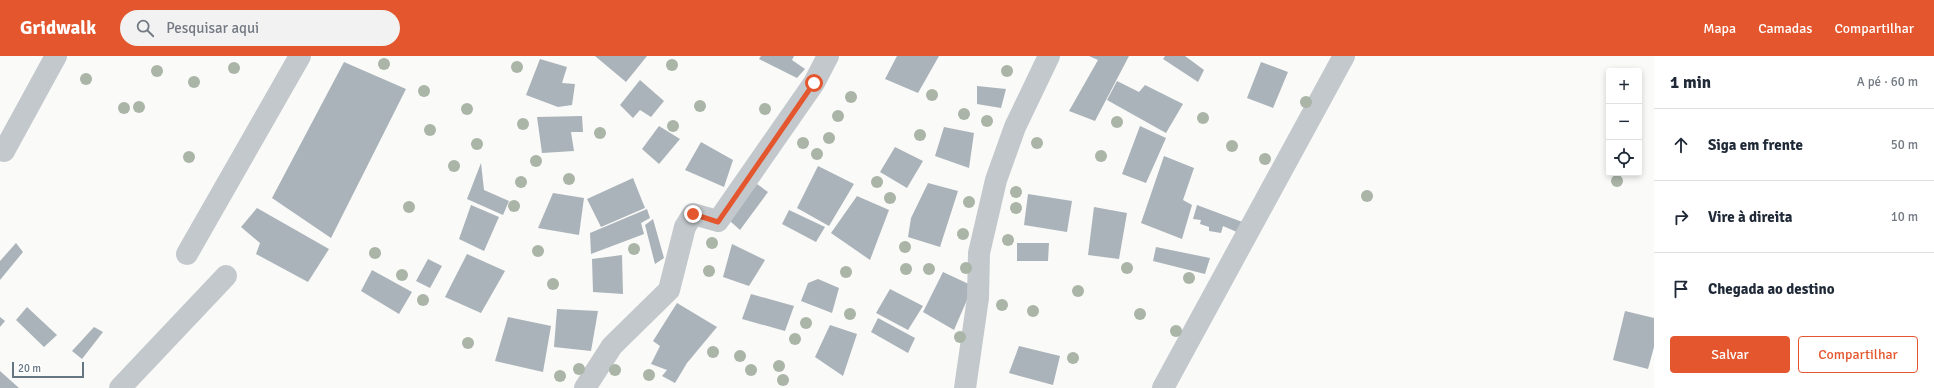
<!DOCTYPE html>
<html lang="pt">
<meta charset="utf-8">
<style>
:root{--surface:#fff;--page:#f2f2f3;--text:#1f2937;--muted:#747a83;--line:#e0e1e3;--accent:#e4572e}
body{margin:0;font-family:Signika,sans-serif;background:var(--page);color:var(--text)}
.controls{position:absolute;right:12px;top:12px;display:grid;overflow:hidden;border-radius:4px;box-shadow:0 2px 6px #0003}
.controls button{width:36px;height:36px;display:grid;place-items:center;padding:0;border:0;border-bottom:1px solid var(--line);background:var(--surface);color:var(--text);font:20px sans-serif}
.scale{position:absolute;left:12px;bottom:10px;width:72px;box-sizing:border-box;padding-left:4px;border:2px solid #657683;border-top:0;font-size:11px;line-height:14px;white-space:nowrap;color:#657683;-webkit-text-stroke:3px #fff;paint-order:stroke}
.stop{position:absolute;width:12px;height:12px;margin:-9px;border:3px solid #e4572e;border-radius:50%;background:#fff}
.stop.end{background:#e4572e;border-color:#fff;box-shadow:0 1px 4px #0008}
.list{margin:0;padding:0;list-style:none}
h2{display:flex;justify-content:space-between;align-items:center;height:52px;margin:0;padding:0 16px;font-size:17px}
h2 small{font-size:13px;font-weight:400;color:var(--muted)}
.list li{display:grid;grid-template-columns:26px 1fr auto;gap:12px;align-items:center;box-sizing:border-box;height:72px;padding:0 16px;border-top:1px solid var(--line)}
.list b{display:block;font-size:15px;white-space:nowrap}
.list em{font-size:13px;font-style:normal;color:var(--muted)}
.actions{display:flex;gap:8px;padding:12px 16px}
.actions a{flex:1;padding:9px 0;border:1px solid var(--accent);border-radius:4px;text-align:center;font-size:14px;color:var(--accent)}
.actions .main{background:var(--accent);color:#fff}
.icon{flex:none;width:22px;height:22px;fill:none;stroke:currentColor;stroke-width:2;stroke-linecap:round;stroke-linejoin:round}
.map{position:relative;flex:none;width:1654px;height:332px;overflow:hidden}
header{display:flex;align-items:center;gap:24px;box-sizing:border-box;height:56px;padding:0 20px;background:var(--accent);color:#fff}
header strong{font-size:19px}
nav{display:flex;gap:22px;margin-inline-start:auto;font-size:14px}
.search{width:280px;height:36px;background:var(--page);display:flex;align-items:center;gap:10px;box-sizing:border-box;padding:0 14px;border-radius:22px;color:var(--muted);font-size:15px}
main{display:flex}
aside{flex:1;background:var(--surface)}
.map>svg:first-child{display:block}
.building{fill:#aab3b9}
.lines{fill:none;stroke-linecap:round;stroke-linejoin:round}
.minor{stroke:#c3c8cc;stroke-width:22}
.tree{fill:#aab4a7}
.route{stroke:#e4572e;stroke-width:5}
</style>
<header>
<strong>Gridwalk</strong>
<div class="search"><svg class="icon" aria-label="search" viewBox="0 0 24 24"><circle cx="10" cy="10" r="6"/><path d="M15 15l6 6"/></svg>Pesquisar aqui</div>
<nav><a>Mapa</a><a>Camadas</a><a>Compartilhar</a></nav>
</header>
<main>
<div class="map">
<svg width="1654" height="332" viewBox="0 0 1654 332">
<rect width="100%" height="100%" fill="#fafaf8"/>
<path class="building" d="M595,0H647L626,26Z
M761,0H794L792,4L805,13L797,22L759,3Z
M897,0H939L918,37L885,23Z
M1089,0H1129L1095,65L1069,55L1098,4Z
M1165,0H1185L1204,14L1198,26L1163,3Z
M540,3L567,11L562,27L575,28L572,49L558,51L526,39Z
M344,6L406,33L331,182L272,142Z
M1261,6L1288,16L1273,52L1247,42Z
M640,24L664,45L651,61L640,54L633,62L620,49Z
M1117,25L1139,36L1145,29L1183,48L1166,77L1107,44Z
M977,30L1006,33L1001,52L977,48Z
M582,60L583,76H571L574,95L542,97L537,61Z
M659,70L680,83L659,108L642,93Z
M1140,70L1166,82L1146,127L1122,118Z
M944,71L974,77L969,112L935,100Z
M701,86L733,104L724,131L685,114Z
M895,91L923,105L907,132L880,116Z
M1164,100L1194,112L1183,144L1192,149L1182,183L1141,167Z
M481,107L484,134L509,145L503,159L467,143Z
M818,110L854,128L829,170L797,152Z
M633,122L645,152L601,171L587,143Z
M928,127L958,135L940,191L908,181L911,162Z
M757,128L768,136L740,174L730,165Z
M553,137L584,142L579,179L538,172Z
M1028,138L1072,145L1067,176L1024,169Z
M857,140L889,154L870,204L831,177Z
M471,149L499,161L484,195L459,183Z
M1197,149L1245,167L1239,177L1223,170L1221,177L1209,175V171L1200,168L1201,164L1193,163Z
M1094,151L1127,157L1119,203L1088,199Z
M257,152L329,193L308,226L256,198L260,187L241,171Z
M647,153L650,162L641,167L644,178L591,198L590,177Z
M789,154L825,171L816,186L782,168Z
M653,163L664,202L655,208L645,169Z
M16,187L23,196L0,224V205Z
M1017,187H1049L1048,205H1017Z
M732,188L765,204L749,230L723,221Z
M1156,191L1210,202L1205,218L1153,205Z
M467,198L505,215L481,257L445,241Z
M622,199L623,238L593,236L592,203Z
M428,203L442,210L430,232L416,225Z
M372,214L412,236L399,258L361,235Z
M943,216L973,230L954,274L923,256Z
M818,223L839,232L832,257L801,245L808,227Z
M890,233L923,250L908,274L876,257Z
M751,238L794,250L785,275L742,263Z
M677,247L717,271L687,307L675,327L662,320L667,314L651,308L660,290L653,285Z
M27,251L57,279L44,291L16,264Z
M557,253L598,255L591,295L554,291Z
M1625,255L1654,262V291L1648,313L1613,304Z
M0,261L5,265L0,271Z
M508,261L551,270L543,316L495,305Z
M878,262L915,282L908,297L871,276Z
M830,269L857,278L843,320L815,301Z
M94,271L103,276L82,303L72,295Z
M1019,290L1060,300L1053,329L1009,317Z
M0,315L19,332H0Z"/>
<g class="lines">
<path class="minor" d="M4,95L56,0
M187,198L300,0
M120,332L226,220
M585,332L612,290L669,234L685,171L693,158L718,165L814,27L828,0
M965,332L978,242L979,197L996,124L1015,71L1049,0
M1163,332L1344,0"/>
</g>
<g class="tree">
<circle cx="384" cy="8" r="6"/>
<circle cx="672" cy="9" r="6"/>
<circle cx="517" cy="11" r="6"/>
<circle cx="234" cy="12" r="6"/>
<circle cx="157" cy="15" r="6"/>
<circle cx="1007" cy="15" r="6"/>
<circle cx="86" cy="23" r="6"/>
<circle cx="194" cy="26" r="6"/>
<circle cx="424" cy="35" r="6"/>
<circle cx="932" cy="39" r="6"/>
<circle cx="851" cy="41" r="6"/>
<circle cx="1306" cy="46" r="6"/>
<circle cx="700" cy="50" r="6"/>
<circle cx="139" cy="51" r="6"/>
<circle cx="124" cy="52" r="6"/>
<circle cx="467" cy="53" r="6"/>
<circle cx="765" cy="53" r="6"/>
<circle cx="964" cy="58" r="6"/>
<circle cx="838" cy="60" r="6"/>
<circle cx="1203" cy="62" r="6"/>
<circle cx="987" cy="65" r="6"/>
<circle cx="1117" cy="66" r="6"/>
<circle cx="523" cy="68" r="6"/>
<circle cx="673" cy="70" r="6"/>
<circle cx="430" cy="74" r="6"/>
<circle cx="600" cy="77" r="6"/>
<circle cx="920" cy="79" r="6"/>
<circle cx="829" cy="82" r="6"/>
<circle cx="803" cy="87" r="6"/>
<circle cx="1037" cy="87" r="6"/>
<circle cx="477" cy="88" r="6"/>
<circle cx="1232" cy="90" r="6"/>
<circle cx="817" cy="98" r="6"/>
<circle cx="1101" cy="100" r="6"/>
<circle cx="189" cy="101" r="6"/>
<circle cx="1265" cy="103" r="6"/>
<circle cx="536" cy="105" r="6"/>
<circle cx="454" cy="110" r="6"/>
<circle cx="569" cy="123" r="6"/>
<circle cx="1617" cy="125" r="6"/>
<circle cx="521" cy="126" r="6"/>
<circle cx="877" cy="126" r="6"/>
<circle cx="1016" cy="136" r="6"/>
<circle cx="1367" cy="140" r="6"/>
<circle cx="890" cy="142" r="6"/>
<circle cx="969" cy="146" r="6"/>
<circle cx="514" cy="150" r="6"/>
<circle cx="409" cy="151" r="6"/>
<circle cx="1016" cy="152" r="6"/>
<circle cx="963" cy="178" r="6"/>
<circle cx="1008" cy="184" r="6"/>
<circle cx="712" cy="187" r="6"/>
<circle cx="905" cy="191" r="6"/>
<circle cx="634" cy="193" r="6"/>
<circle cx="538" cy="195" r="6"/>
<circle cx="375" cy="197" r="6"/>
<circle cx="966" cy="212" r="6"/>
<circle cx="1127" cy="212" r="6"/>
<circle cx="906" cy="213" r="6"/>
<circle cx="929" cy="213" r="6"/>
<circle cx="709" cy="215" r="6"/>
<circle cx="846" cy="216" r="6"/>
<circle cx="402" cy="219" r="6"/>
<circle cx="1189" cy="222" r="6"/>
<circle cx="553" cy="228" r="6"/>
<circle cx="1078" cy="235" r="6"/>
<circle cx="423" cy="244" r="6"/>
<circle cx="1002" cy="249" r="6"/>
<circle cx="1033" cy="255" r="6"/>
<circle cx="850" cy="258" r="6"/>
<circle cx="1140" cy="258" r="6"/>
<circle cx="806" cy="267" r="6"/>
<circle cx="1176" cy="275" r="6"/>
<circle cx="960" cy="281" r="6"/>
<circle cx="795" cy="283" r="6"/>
<circle cx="468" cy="287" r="6"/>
<circle cx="713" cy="296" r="6"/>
<circle cx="740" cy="300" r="6"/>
<circle cx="1073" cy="302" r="6"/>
<circle cx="779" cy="310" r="6"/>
<circle cx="579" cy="313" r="6"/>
<circle cx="615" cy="314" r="6"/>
<circle cx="751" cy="314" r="6"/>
<circle cx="649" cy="319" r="6"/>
<circle cx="560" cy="320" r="6"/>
<circle cx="783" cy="324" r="6"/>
</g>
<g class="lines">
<path class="route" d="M693,158L718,166L814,27"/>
</g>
</svg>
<div class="controls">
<button>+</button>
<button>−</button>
<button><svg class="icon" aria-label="locate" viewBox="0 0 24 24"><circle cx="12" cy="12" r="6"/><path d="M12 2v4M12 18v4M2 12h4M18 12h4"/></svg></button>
</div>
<div class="scale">20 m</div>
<div class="stop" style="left:814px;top:27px"></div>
<div class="stop end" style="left:693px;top:158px"></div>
</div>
<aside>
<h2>1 min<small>A pé · 60 m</small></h2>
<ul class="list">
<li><svg class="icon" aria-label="ahead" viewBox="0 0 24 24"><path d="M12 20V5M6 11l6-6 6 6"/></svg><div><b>Siga em frente</b></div><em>50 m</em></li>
<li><svg class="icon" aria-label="right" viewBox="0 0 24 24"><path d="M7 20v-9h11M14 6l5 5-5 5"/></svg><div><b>Vire à direita</b></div><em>10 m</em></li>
<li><svg class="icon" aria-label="arrive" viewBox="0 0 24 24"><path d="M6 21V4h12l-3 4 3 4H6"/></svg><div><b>Chegada ao destino</b></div></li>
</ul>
<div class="actions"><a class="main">Salvar</a><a>Compartilhar</a></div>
</aside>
</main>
